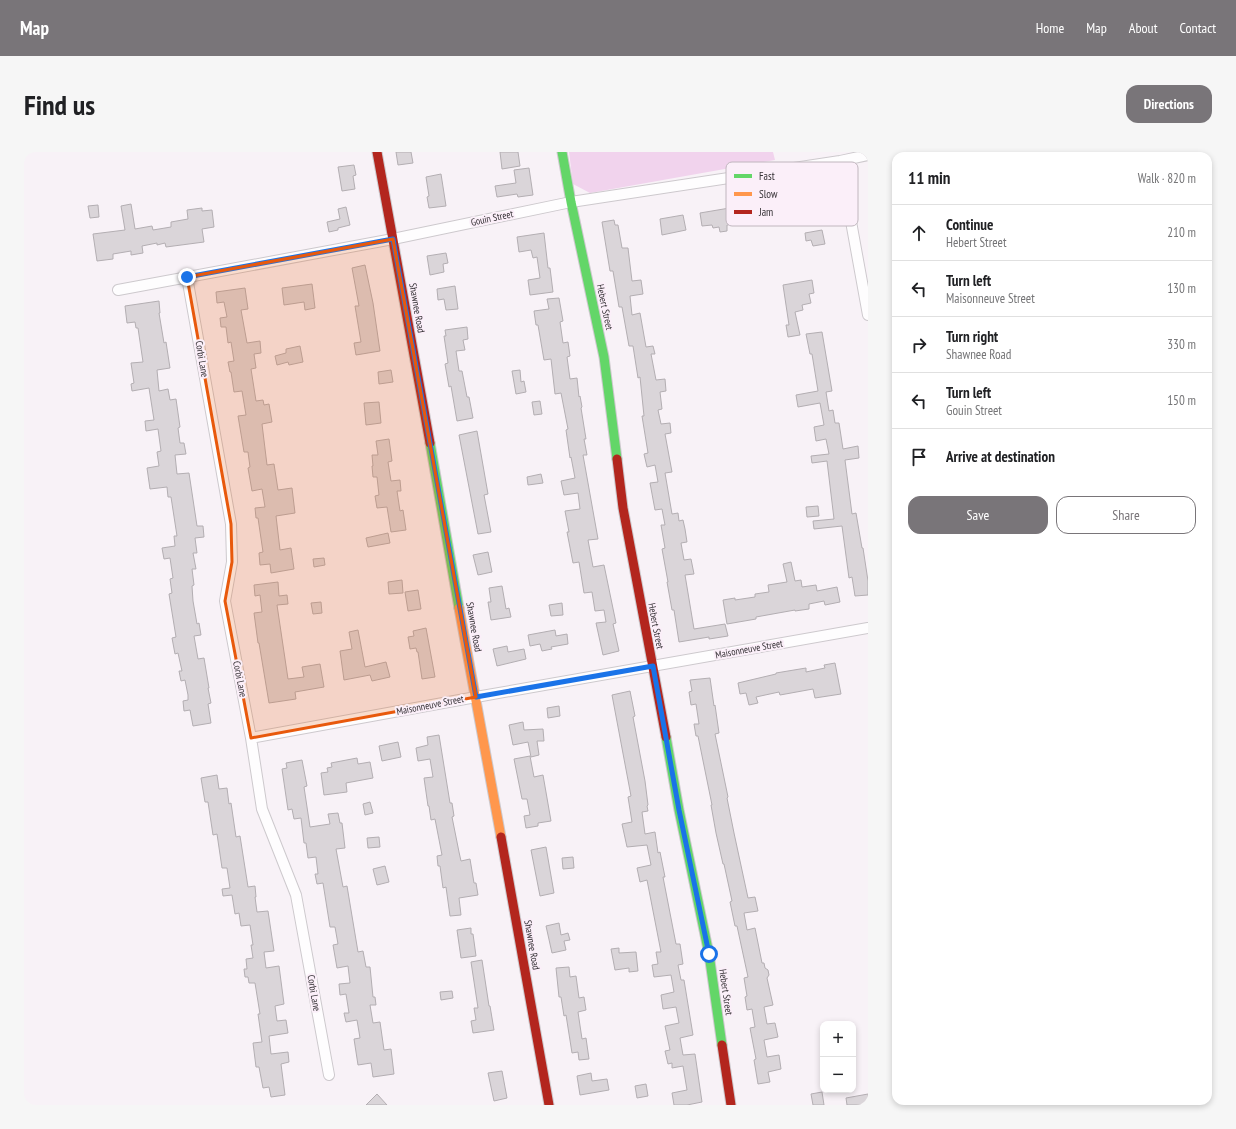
<!DOCTYPE html>
<meta charset="utf-8">
<style>
:root{--surface:#fff;--page:#f6f6f6;--text:#202124;--muted:#757577;--line:#e0e0e0;--accent:#797579}
body{margin:0;font-family:"PT Sans Narrow",sans-serif;background:var(--page);color:var(--text)}
.controls{position:absolute;right:12px;bottom:12px;display:grid;overflow:hidden;border-radius:8px;box-shadow:0 2px 6px #0003}
.controls button{width:36px;height:36px;display:grid;place-items:center;padding:0;border:0;border-bottom:1px solid var(--line);background:var(--surface);color:var(--text);font:20px sans-serif}
.stop{position:absolute;width:12px;height:12px;margin:-9px;border:3px solid #1a73e8;border-radius:50%;background:#fff}
.stop.end{background:#1a73e8;border-color:#fff;box-shadow:0 1px 4px #0008}
.list{margin:0;padding:0;list-style:none}
h2{display:flex;justify-content:space-between;align-items:center;height:52px;margin:0;padding:0 16px;font-size:17px}
h2 small{font-size:13px;font-weight:400;color:var(--muted)}
.list li{display:grid;grid-template-columns:26px 1fr auto;gap:12px;align-items:center;box-sizing:border-box;height:56px;padding:0 16px;border-top:1px solid var(--line)}
.list b{display:block;font-size:15px;white-space:nowrap}
.list p{margin:0;font-size:13px;white-space:nowrap;color:var(--muted)}
.list em{font-size:13px;font-style:normal;color:var(--muted)}
.actions{display:flex;gap:8px;padding:12px 16px}
.actions a{flex:1;padding:9px 0;border:1px solid var(--accent);border-radius:12px;text-align:center;font-size:14px;color:var(--accent)}
.actions .main{background:var(--accent);color:#fff}
.icon{flex:none;width:22px;height:22px;fill:none;stroke:currentColor;stroke-width:2;stroke-linecap:round;stroke-linejoin:round}
.map{position:relative;flex:none;width:844px;height:953px;overflow:hidden;border-radius:12px}
header{display:flex;align-items:center;gap:24px;box-sizing:border-box;height:56px;padding:0 20px;background:var(--accent);color:#fff}
header strong{font-size:19px}
nav{display:flex;gap:22px;margin-inline-start:auto;font-size:14px}
.intro{display:flex;align-items:center;justify-content:space-between;box-sizing:border-box;height:96px;padding:0 24px}
h1{margin:0;font-size:28px}
.button{padding:10px 18px;border-radius:12px;background:var(--accent);color:#fff;font-size:14px;font-weight:700}
main{display:flex;gap:24px;padding:0 24px}
aside{flex:1;background:var(--surface);border-radius:12px;box-shadow:0 2px 6px #0003}
.map>svg:first-child{display:block}
.green{fill:#f1d3ed}
.building{fill:#dad5d9;stroke:#b3aeb2}
.lines{fill:none;stroke-linecap:round;stroke-linejoin:round}
.street-casing{stroke:#cdc9cd;stroke-width:12}
.fast-casing{stroke:#cdc9cd;stroke-width:11}
.slow-casing{stroke:#cdc9cd;stroke-width:11}
.jam-casing{stroke:#cdc9cd;stroke-width:11}
.street{stroke:#fefdfe;stroke-width:10}
.fast{stroke:#63d668;stroke-width:9}
.slow{stroke:#ff974d;stroke-width:9}
.jam{stroke:#b3261e;stroke-width:9}
.route{stroke:#1a73e8;stroke-width:5}
.marked{fill:#e8590c;fill-opacity:0.2;stroke:#e8590c;stroke-width:3;stroke-linejoin:round}
.labels{text-anchor:middle;dominant-baseline:central;stroke-width:4;stroke-linejoin:round;paint-order:stroke}
.street-label{font-size:10px;fill:#353135;stroke:#fbeff9}
.key{fill:#fbeff9;stroke:#c0b6be;stroke-width:1}
.key-label{font-size:11px;fill:#353135}
</style>
<header>
<strong>Map</strong>
<nav><a>Home</a><a>Map</a><a>About</a><a>Contact</a></nav>
</header>
<div class="intro"><h1>Find us</h1><a class="button">Directions</a></div>
<main>
<div class="map">
<svg width="844" height="953" viewBox="0 0 844 953">
<rect width="100%" height="100%" fill="#f8f2f7"/>
<path class="green" d="M545,0H749L751,8L566,41L549,32Z"/>
<path class="building" d="M372,0H387L389,11L374,13Z
M476,0H494L496,14L478,17Z
M330,13L332,23L329,24L331,37L318,39L314,15Z
M505,16L509,43L494,45L493,42L473,45L471,34L492,31L490,18Z
M417,22L422,54L405,56L403,45L405,44L402,25Z
M747,49L749,64L738,66L739,69L718,72V70L703,73V79L696,80L695,75L689,76L688,73L678,74L676,61Z
M107,52L111,77L128,74L129,78L147,75V70L164,67L163,58L178,56V59L188,58L190,75L178,77L180,90L142,95L141,91L133,93V91L118,94L119,101L107,103V99L89,102V107L73,109L69,82L101,78L97,54Z
M74,53L75,65L66,66L64,54Z
M322,55L326,73L314,76V78L305,80L303,70L316,67L314,57Z
M659,63L662,78L638,83L636,67Z
M590,68L591,73H594L598,96H604L608,129L617,128L619,142L606,144L608,163L616,161L622,195L629,194L631,202H627L632,228L641,227L642,239L636,240L638,257L634,258L637,272L646,271L647,281L641,282L648,320L641,321L648,362L654,361L655,369L659,368L661,377L663,390L657,391L660,408L667,407L670,422L661,423L670,477L701,472L704,484L685,487V485L655,490L650,458H648L643,430H644L638,397L641,396L637,373H641L638,357L631,358L626,331L634,330L631,313L623,315L620,302L624,301L618,264H620L616,225L614,226L609,194H605L598,155H595L589,119H586L578,70Z
M798,78L801,92L789,94L787,88L782,89L781,81Z
M520,81L524,116H526L529,140L506,143L504,128L516,126L513,105L509,106L507,98L495,100L493,85Z
M422,101L424,111L419,112L420,120L406,123L403,104Z
M341,113L349,151L356,199L332,203L330,191L337,190L331,154H335L328,116Z
M788,128L790,141L785,142L787,151L778,153L779,158L771,160L776,183L764,185L762,173H765L759,133Z
M288,132L291,156L281,158L280,150L260,153L258,136Z
M431,134L434,157L422,158L420,147L414,148L413,137Z
M221,136L224,157L217,158L223,191L236,189L237,201L230,202L232,216L227,217L232,249L239,248L240,253L245,252L248,270L238,272L243,313L250,312L254,338L268,336L271,361L252,364L256,398L267,396L270,417L247,421L246,412L236,413L235,401L239,400L234,366H232L231,356L241,355L238,337L228,339L224,316L226,315L224,300H220L214,264L222,263L218,239L210,240L207,220H206L204,210L210,209L207,190L204,191L202,175H197L196,166L203,165L200,150L193,151L192,140Z
M535,146L539,169L536,170L539,191L544,190L546,204L543,205L546,227L553,226L555,245L556,244L558,255L557,256L562,287H560L563,303H559L574,387L564,388L569,415L580,413L592,471L589,472L595,499L579,503L572,471L582,470L580,458L571,459L568,440L560,441L555,410L549,411L543,380H545L541,359L556,357L554,341L540,343L537,329L551,326L547,305L546,306L542,278L544,277L537,241L531,242L527,207L520,208L514,173H512L510,159L525,157L523,147Z
M135,149L136,161H135L140,191L142,190L146,216L133,218L135,239L144,237L146,248L152,247L156,275L154,276L156,291H160L162,302L151,303L153,322L165,321L173,374H179L180,385L171,386L173,401H169L172,417H168L170,433L168,434L169,449L173,472L175,471L177,483L170,484L174,507L180,506L185,536H184L187,551L184,552L187,571L169,574L166,558L160,559L159,549L164,548V543L161,528L157,529L155,519H158L154,501L151,502L148,486L152,485L145,442L148,441L146,427L149,426L146,406L140,407L138,396L151,394L150,384H153L147,345H144L143,335L126,337L123,316L135,314L133,300L137,299L134,277L122,279L121,269L130,268L125,236L108,239L107,232L110,231L107,211L119,210L114,176H112L111,170L103,171L101,154Z
M443,175L444,187L439,188L441,198L432,199L435,219H438L443,245H445L449,266L433,269L427,234L425,235L421,212L424,211L420,184H422L421,178Z
M798,180L808,239L802,240L805,259L809,258L811,271H815L819,297L834,294L835,306L821,308L828,362L832,361L838,396H839L844,429V443L831,444L828,425L825,426L818,374L790,377L789,369L810,367L803,309L788,311L787,304L805,302L802,287L792,289L790,275L800,273L796,251L774,255L772,243L794,239L788,202H786L782,182Z
M276,194L279,210L265,213L264,210L253,213L251,204L262,201V197Z
M367,218L369,230L355,232L354,220Z
M496,218L497,230L500,229L502,240L492,242L488,219Z
M516,249L518,262L510,263L508,250Z
M355,250L357,271L342,273L340,251Z
M453,279L464,342L460,343L467,380L454,382L435,283Z
M365,287L368,309L364,310L367,329L376,328L377,339H373L376,359L379,358L382,378L367,380L363,355L353,356L351,344L355,343L353,325H349L348,314H349L348,303H354L352,289Z
M517,322L519,331L504,333L503,325Z
M794,354L795,364L783,365L782,355Z
M364,381L366,391L344,395L342,386Z
M464,400L468,420L454,423L449,403Z
M300,406L301,413L290,415L289,407Z
M767,410L771,429L777,428L778,435L792,433L793,439L813,435L816,450L801,453L800,449L785,452V457L771,459V458L732,465V467L703,472L699,448L711,446V448L731,445V442L745,440L744,433L763,430L759,412Z
M378,428L379,441L365,442L364,430Z
M254,430L255,444L263,443L264,452L253,453L264,527L280,525L278,515L296,512L300,535L271,540L272,547L245,551L235,491H234L230,461L238,460L236,443L231,444L230,433Z
M478,434L482,457L485,456L487,465L467,468L464,450H467L465,436Z
M394,438L397,457L384,459L381,440Z
M297,450L298,461L289,462L287,451Z
M538,451L539,463L527,464L525,453Z
M402,476L411,525L398,527L394,500H393L392,496L386,497L384,485L390,484L389,479Z
M334,478L341,515L362,510L366,525L348,529L346,523L320,528L316,499L328,497L325,480Z
M531,478L532,484L543,482L544,492L527,495L528,497L518,499L516,492L506,494L504,483Z
M483,494L484,500L500,497L502,507L473,514L469,497Z
M811,511L817,542L791,546L789,537L756,543L755,540L732,545L734,551L725,553L722,541L716,542L714,531L752,522V521L782,516V520L801,516L800,513Z
M686,526L690,554L691,553L695,581L691,582L704,645L703,646L710,681L724,746L731,745L734,759L720,761L723,778L731,776L738,811H740L741,816L744,818L745,823L743,826L749,853L740,855L743,872L751,871L754,885L740,888L743,905L755,903L757,917L744,920L746,930L734,932L730,908L732,907L726,876L731,875L728,857L723,858L721,845L723,844L720,826L724,825L713,774H711L706,750L708,749L700,712H699L692,681L687,653H688L674,584H672L670,572H675L672,552L667,553L665,540L668,539L666,528Z
M606,539L611,564L609,565L621,629L624,653L623,654L624,659L618,660L621,682L631,680L634,701L636,700L641,725H639L652,792H656L659,812L654,813L657,828H660L669,883L656,886L659,903L671,902L678,950L663,953H650L648,941L663,938L659,914L648,916V911L644,912L641,899L646,898L641,874L655,871L652,855L639,857L637,843L650,840L647,823L630,825L628,813L634,812L632,800H637L623,728L616,730L613,716L627,713L623,693L603,695L598,672L608,670L604,645L607,644L588,543Z
M535,554L536,564L524,566L523,556Z
M499,570L500,578L519,577L520,589H513L515,603L507,605L504,590L489,593L485,573Z
M415,583L426,651H428L430,664L428,665L435,700L437,709L446,707L450,731H452L454,743L435,746L437,763L426,764L422,735L419,736L416,714H414L413,704L418,703L411,667L407,668L405,654H404L400,626L409,625L406,607L394,609L392,596L404,593L403,585Z
M374,590L377,605L358,609L355,594Z
M506,604L510,625L519,623L527,669L514,671V674L502,676L500,664L506,663L503,647H498L490,607Z
M333,606L334,612L346,610L349,626L322,631L323,640L300,643L297,621L304,620L303,616L308,615L307,611Z
M278,608L283,634L280,635L286,675L306,672L304,662L314,661L316,671H318L321,696L312,697L319,735L323,734L334,800L339,799L342,815H346L349,845H351L352,853H346L349,871L356,870L360,898L367,897L370,922L349,925L347,911L334,913L330,887L336,886L333,868L322,870L320,861H325L322,842L316,843L315,832L326,831L324,814L313,816L309,793L314,792L311,775H306L299,731L293,732L291,722H294L292,705L284,706L282,691H280L277,666L270,667L268,657L264,658L258,617L263,616L262,611Z
M193,623L195,637L203,636L205,652L207,651L212,685L216,684L224,735L231,734L232,745H231L233,760L244,759L250,799L240,800L242,816L255,814L260,852L251,854L253,869L262,868L264,881L245,884L247,902L264,900L265,910L257,912L261,943L247,945L245,935L239,936L235,915H232L229,891L238,890L234,862H236L231,831H225L224,825H221L220,817H223L222,807L229,806L227,793H229L226,773L217,774L215,761L211,762L208,743L199,744L198,737L206,736L203,716H198L193,682L189,683L184,650H181L177,626Z
M346,650L349,661L341,663L339,652Z
M355,685L356,695L344,696L343,686Z
M522,695L530,741L516,744L507,698Z
M549,705L550,716L539,717L538,706Z
M361,714L365,730L353,733L349,717Z
M535,771L537,783L544,781L546,788L540,789L542,798L528,801L522,774Z
M447,776V782H449L452,804L437,806L433,778Z
M595,796V801L612,800L614,819L605,820V816L591,818L587,797Z
M458,808L465,854H466L470,878L449,881L447,869L452,868L450,856H454L447,810Z
M545,815L546,825L552,824L555,846L560,845L562,858L554,860L558,887L562,886L565,907L555,908L554,900L548,901L542,863L540,864L537,845H535L532,816Z
M428,839L429,846L417,848L416,840Z
M478,919L483,946L470,949L464,921Z
M567,921L568,929L583,927L585,938L556,943L553,924Z
M622,932L624,944L613,946L611,934Z
M798,940L800,953H789L787,942Z
M353,942L363,953H342Z
M844,942V953H823L822,946Z"/>
<g class="lines">
<g class="street-casing">
<path id="street" d="M816,9L844,163
M163,125L207,372L208,410L201,449L227,586L238,657L272,743L305,923
M94,138L369,87L547,50L816,9L844,3
M227,586L452,545L844,476"/>
</g>
<g class="fast-casing">
<path id="fast" d="M538,0L547,50L580,205L593,307
M406,291L435,456
M642,585L655,658L685,802L698,893"/>
</g>
<g class="slow-casing">
<path id="slow" d="M435,456L477,685"/>
</g>
<g class="jam-casing">
<path id="jam" d="M353,0L406,291
M593,307L599,356L642,585
M477,685L525,953
M698,893L707,953"/>
</g>
<use href="#street" class="street"/>
<use href="#fast" class="fast"/>
<use href="#slow" class="slow"/>
<use href="#jam" class="jam"/>
</g>
<g class="lines">
<path class="route" d="M163,125L369,87L452,545L629,514L655,658L685,802"/>
</g>
<path class="marked" d="M369,87L452,545L227,586L201,449L208,410L207,372L163,125Z"/>
<g class="labels">
<g class="street-label">
<text transform="translate(468 66) rotate(-12)">Gouin Street</text>
<text transform="translate(581 155) rotate(78)">Hebert Street</text>
<text transform="translate(393 156) rotate(80)">Shawnee Road</text>
<text transform="translate(178 207) rotate(80)">Corbi Lane</text>
<text transform="translate(632 474) rotate(79)">Hebert Street</text>
<text transform="translate(450 475) rotate(80)">Shawnee Road</text>
<text transform="translate(725 497) rotate(-10)">Maisonneuve Street</text>
<text transform="translate(216 527) rotate(79)">Corbi Lane</text>
<text transform="translate(406 553) rotate(-11)">Maisonneuve Street</text>
<text transform="translate(508 793) rotate(80)">Shawnee Road</text>
<text transform="translate(702 840) rotate(82)">Hebert Street</text>
<text transform="translate(290 841) rotate(80)">Corbi Lane</text>
</g>
</g>
<rect x="702" y="10" width="132" height="64" rx="6" class="key"/>
<rect x="710" y="22" width="18" height="4" fill="#63d668"/>
<rect x="710" y="40" width="18" height="4" fill="#ff974d"/>
<rect x="710" y="58" width="18" height="4" fill="#b3261e"/>
<g class="key-label">
<text x="735" y="28">Fast</text>
<text x="735" y="46">Slow</text>
<text x="735" y="64">Jam</text>
</g>
</svg>
<div class="controls">
<button>+</button>
<button>−</button>
</div>
<div class="stop" style="left:685px;top:802px"></div>
<div class="stop end" style="left:163px;top:125px"></div>
</div>
<aside>
<h2>11 min<small>Walk · 820 m</small></h2>
<ul class="list">
<li><svg class="icon" aria-label="ahead" viewBox="0 0 24 24"><path d="M12 20V5M6 11l6-6 6 6"/></svg><div><b>Continue</b><p>Hebert Street</p></div><em>210 m</em></li>
<li><svg class="icon" aria-label="left" viewBox="0 0 24 24"><path d="M17 20v-9H6M10 6l-5 5 5 5"/></svg><div><b>Turn left</b><p>Maisonneuve Street</p></div><em>130 m</em></li>
<li><svg class="icon" aria-label="right" viewBox="0 0 24 24"><path d="M7 20v-9h11M14 6l5 5-5 5"/></svg><div><b>Turn right</b><p>Shawnee Road</p></div><em>330 m</em></li>
<li><svg class="icon" aria-label="left" viewBox="0 0 24 24"><path d="M17 20v-9H6M10 6l-5 5 5 5"/></svg><div><b>Turn left</b><p>Gouin Street</p></div><em>150 m</em></li>
<li><svg class="icon" aria-label="arrive" viewBox="0 0 24 24"><path d="M6 21V4h12l-3 4 3 4H6"/></svg><div><b>Arrive at destination</b></div></li>
</ul>
<div class="actions"><a class="main">Save</a><a>Share</a></div>
</aside>
</main>
